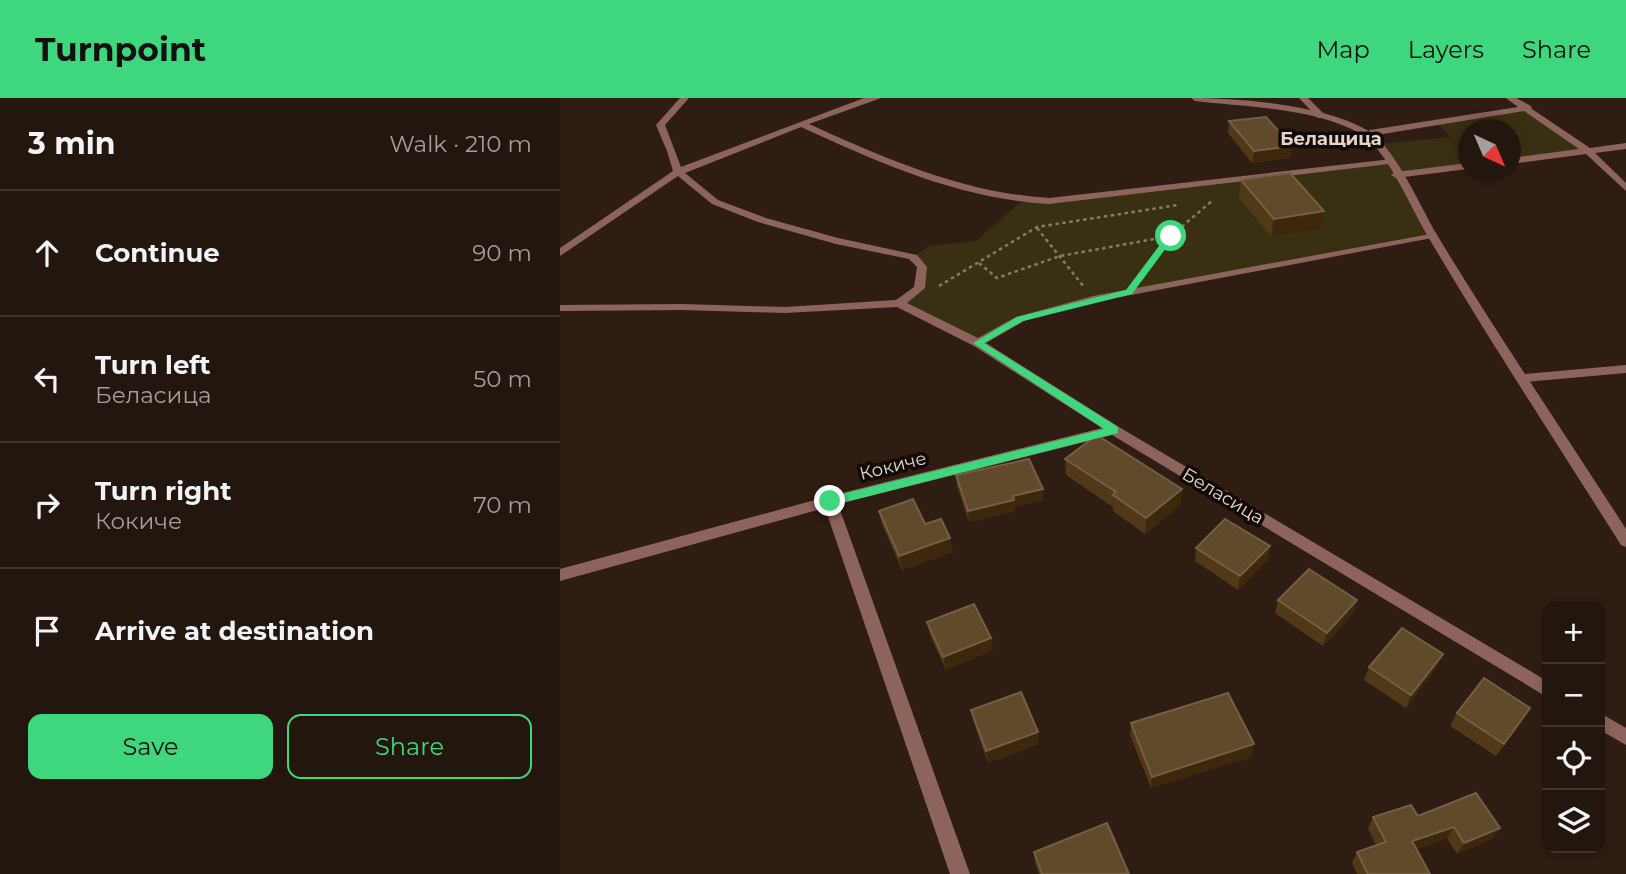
<!DOCTYPE html>
<meta charset="utf-8">
<style>
:root{--surface:#23160e;--page:#2b1f17;--text:#f1f3f6;--muted:#a39f9e;--line:#40352e;--accent:#3ed77d}
body{margin:0;font-family:Montserrat,sans-serif;background:var(--page);color:var(--text)}
.controls{position:absolute;right:21px;bottom:21px;display:grid;overflow:hidden;border-radius:14px;box-shadow:0 4px 10px #0003}
.controls button{width:63px;height:63px;display:grid;place-items:center;padding:0;border:0;border-bottom:2px solid var(--line);background:var(--surface);color:var(--text);font:35px sans-serif}
.compass{position:absolute;left:898px;top:21px;width:63px;height:63px;border-radius:50%;background:var(--surface);box-shadow:0 4px 10px #0003;rotate:136deg}
.stop{position:absolute;width:21px;height:21px;margin:-16px;border:5px solid #3ed77d;border-radius:50%;background:#fff}
.stop.end{background:#3ed77d;border-color:#fff;box-shadow:0 2px 7px #0008}
.list{margin:0;padding:0;list-style:none}
h2{display:flex;justify-content:space-between;align-items:center;height:91px;margin:0;padding:0 28px;font-size:30px}
h2 small{font-size:23px;font-weight:400;color:var(--muted)}
.list li{display:grid;grid-template-columns:46px 1fr auto;gap:21px;align-items:center;box-sizing:border-box;height:126px;padding:0 28px;border-top:2px solid var(--line)}
.list b{display:block;font-size:26px;white-space:nowrap}
.list p{margin:0;font-size:23px;white-space:nowrap;color:var(--muted)}
.list em{font-size:23px;font-style:normal;color:var(--muted)}
.actions{display:flex;gap:14px;padding:21px 28px}
.actions a{flex:1;padding:16px 0;border:2px solid var(--accent);border-radius:14px;text-align:center;font-size:24px;color:var(--accent)}
.actions .main{background:var(--accent);color:#111}
.icon{flex:none;width:38px;height:38px;fill:none;stroke:currentColor;stroke-width:2;stroke-linecap:round;stroke-linejoin:round}
.map{position:relative;flex:none;width:1066px;height:776px;overflow:hidden}
header{display:flex;align-items:center;gap:42px;box-sizing:border-box;height:98px;padding:0 35px;background:var(--accent);color:#111}
header strong{font-size:33px}
nav{display:flex;gap:38px;margin-inline-start:auto;font-size:24px}
main{display:flex}
aside{flex:1;background:var(--surface)}
.map>svg:first-child{display:block}
.green{fill:#393013}
.lines{fill:none;stroke-linecap:round;stroke-linejoin:round}
.path{stroke:#887970;stroke-width:2.5;stroke-dasharray:3.5 3.5;stroke-linecap:butt}
.minor{fill:#8d645c;fill-rule:evenodd}
.tertiary{fill:#8d645c;fill-rule:evenodd}
.wall{fill:#513917}
.shaded-wall{fill:#3d270d}
.building{fill:#614a2a;stroke:#755f44;stroke-width:2}
.route{fill:#3ed77d}
.labels{text-anchor:middle;dominant-baseline:central;stroke-width:7;stroke-linejoin:round;paint-order:stroke}
.far-quarter-label{font-size:18px;font-weight:bold;fill:#e2d5ce;stroke:#110a06}
.street-label{font-size:18px;fill:#e2d5ce;stroke:#110a06}
</style>
<header>
<strong>Turnpoint</strong>
<nav><a>Map</a><a>Layers</a><a>Share</a></nav>
</header>
<main>
<aside>
<h2>3 min<small>Walk · 210 m</small></h2>
<ul class="list">
<li><svg class="icon" aria-label="ahead" viewBox="0 0 24 24"><path d="M12 20V5M6 11l6-6 6 6"/></svg><div><b>Continue</b></div><em>90 m</em></li>
<li><svg class="icon" aria-label="left" viewBox="0 0 24 24"><path d="M17 20v-9H6M10 6l-5 5 5 5"/></svg><div><b>Turn left</b><p>Беласица</p></div><em>50 m</em></li>
<li><svg class="icon" aria-label="right" viewBox="0 0 24 24"><path d="M7 20v-9h11M14 6l5 5-5 5"/></svg><div><b>Turn right</b><p>Кокиче</p></div><em>70 m</em></li>
<li><svg class="icon" aria-label="arrive" viewBox="0 0 24 24"><path d="M6 21V4h12l-3 4 3 4H6"/></svg><div><b>Arrive at destination</b></div></li>
</ul>
<div class="actions"><a class="main">Save</a><a>Share</a></div>
</aside>
<div class="map">
<svg width="1066" height="776" viewBox="0 0 1066 776">
<rect width="100%" height="100%" fill="#2f1d13"/>
<path class="green" d="M968,10L1028,53L951,63L950,32H908V68L836,77L872,137L533,201L460,221L418,245L339,205L359,190L362,170L353,159L369,148L416,143L461,104L489,103L829,63L820,46L891,39L877,25Z"/>
<g class="lines">
<path class="path" d="M477,130L524,189
M419,165L437,180L500,158L611,138L653,102
M582,176L611,138
M379,188L477,129L618,107"/>
<path class="minor" d="M120,0H129L105,27L121,69L304,0H321L249,26C326,61 404,95 489,100L832,61L834,63L829,66L489,106C401,101 321,66 241,29L125,75L158,102L206,120L278,140L357,157L367,169L365,190L347,205L418,240L456,219L533,198L876,135L877,137L872,140L534,204L464,223L426,245L559,329L987,583V599L552,337L278,406L410,776H390L265,410L0,483V471L270,398L542,330L414,248L337,209L225,215L122,212L0,213V207L122,206L225,209L336,202L354,189L357,169L349,161L276,146L198,124L152,106L118,78L0,158V150L113,73L107,53L96,27Z
M739,0H748L764,16V20H758Z
M946,0H956L971,8L972,11L1030,50L1066,45V51L1035,55L1066,85V93L1026,56L950,66V60L1019,51L964,13L810,38L806,35L810,32L958,9Z
M908,65V71L836,80L831,77L836,74Z
M1066,267V275L965,284L959,280L965,276Z
M1040,615L1066,630V647L1040,632Z"/>
<path class="tertiary" d="M631,0C681,0 763,7 807,32C834,47 860,108 877,137C937,236 1003,333 1066,431V449L1061,447C996,344 929,242 867,137C851,110 826,50 801,36C755,10 687,9 635,3Z"/>
</g>
<path class="wall" d="M669,23L732,48L730,60L692,65L668,35Z
M681,82L761,131L711,139L679,100Z
M505,361L622,391L620,407L585,436L553,413V409L506,377Z
M396,377L483,391V402L455,409V413L409,424L397,388Z
M319,413L365,426L390,440L393,454L342,472L322,426Z
M636,450L708,461L678,492L635,463Z
M718,502H797L793,515L763,548L715,515Z
M367,524L431,540L433,552L386,572L370,537Z
M809,569H877L846,610L804,582Z
M411,612L479,646L428,665L414,625Z
M897,615L962,622L936,658L890,628Z
M571,625L694,646L691,659L591,690L570,637Z
M858,718L940,730L932,741L897,756L887,740L856,751L870,776H797L792,765L797,754L816,747L808,731L813,719Z
M474,754L569,776H479L475,765Z"/>
<path class="shaded-wall" d="M732,48L730,60L692,65L694,53Z
M764,113L761,131L711,139L714,121Z
M483,391V402L455,409V413L409,424L408,413L453,398Z
M622,391L620,407L585,436L586,420Z
M390,440L393,454L342,472L339,458Z
M710,448L708,461L678,492L680,478Z
M797,502L793,515L763,548L767,535Z
M431,540L433,552L386,572L383,559Z
M883,556L877,569L846,610L851,597Z
M478,634L479,646L428,665L426,653Z
M694,646L691,659L591,690L592,679Z
M894,729L887,740L846,754L852,743Z
M940,730L932,741L897,756L904,745Z"/>
<path class="building" d="M706,19L732,48L694,53L669,23Z
M730,75L764,113L714,121L681,82Z
M537,337L622,391L586,420L553,397L556,394L505,361Z
M469,361L483,391L453,398L454,402L408,413L396,377Z
M353,401L365,426L381,421L390,440L339,458L319,413Z
M665,421L710,448L680,478L636,450Z
M749,471L797,502L767,535L718,502Z
M414,506L431,540L383,559L367,524Z
M842,530L883,556L851,597L809,569Z
M924,580L970,610L944,646L897,615Z
M461,594L478,634L426,653L411,612Z
M668,595L694,646L592,679L571,625Z
M916,695L940,730L904,745L894,729L852,743L870,776H808L797,754L826,744L813,719L851,707L858,718Z
M547,725L569,776H482L474,754Z"/>
<path class="route" d="M608,136L615,138L572,196L463,223L424,245L558,329V335L270,408L266,406L265,403L270,399L544,331L413,245L457,219L566,192Z"/>
<g class="labels">
<g class="far-quarter-label">
<text x="771" y="41">Белащица</text>
</g>
<g class="street-label">
<text transform="translate(333 368) rotate(-14)">Кокиче</text>
<text transform="translate(663 398) rotate(31)">Беласица</text>
</g>
</g>
</svg>
<div class="controls">
<button>+</button>
<button>−</button>
<button><svg class="icon" aria-label="locate" viewBox="0 0 24 24"><circle cx="12" cy="12" r="6"/><path d="M12 2v4M12 18v4M2 12h4M18 12h4"/></svg></button>
<button><svg class="icon" aria-label="layers" viewBox="0 0 24 24"><path d="M12 4l9 5-9 5-9-5zM3 14l9 5 9-5"/></svg></button>
</div>
<svg class="compass" viewBox="-18 -18 36 36"><path d="M0-13l5 13h-10z" fill="#e53935"/><path d="M0 13l5-13h-10z" fill="#a39f9e"/></svg>
<div class="stop" style="left:611px;top:138px"></div>
<div class="stop end" style="left:270px;top:403px"></div>
</div>
</main>
